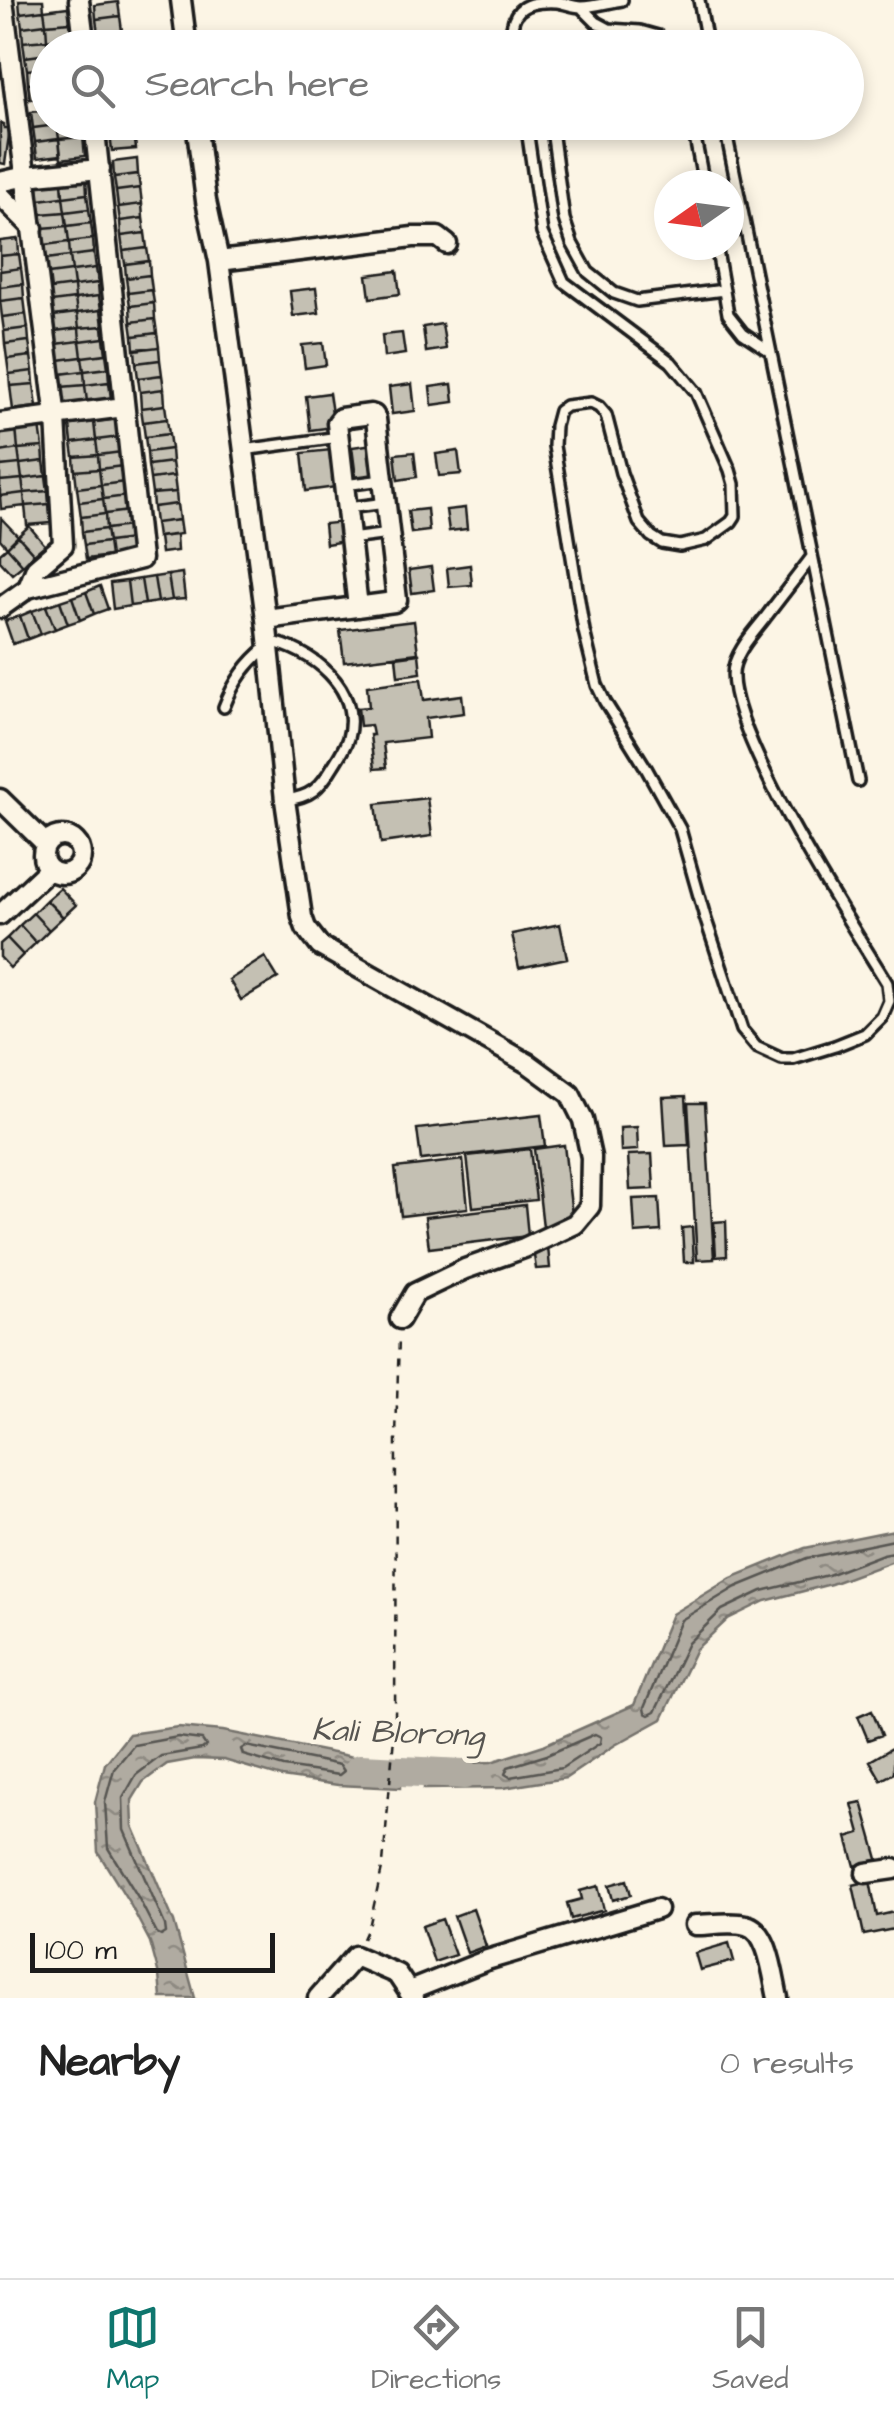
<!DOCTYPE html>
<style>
:root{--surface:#fff;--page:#f2f2f2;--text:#222;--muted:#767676;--line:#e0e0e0;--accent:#0f766e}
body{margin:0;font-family:"Architects Daughter",sans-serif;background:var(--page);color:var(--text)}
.compass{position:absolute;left:654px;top:170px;width:90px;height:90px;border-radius:50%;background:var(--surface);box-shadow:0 5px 15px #0003;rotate:256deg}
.scale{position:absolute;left:30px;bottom:25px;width:245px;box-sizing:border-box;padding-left:10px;border:5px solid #1c1c1c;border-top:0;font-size:28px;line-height:35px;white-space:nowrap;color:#1c1c1c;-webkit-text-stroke:8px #fcf5e5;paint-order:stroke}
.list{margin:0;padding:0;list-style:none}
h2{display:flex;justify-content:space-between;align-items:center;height:130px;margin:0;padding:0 40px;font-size:42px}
h2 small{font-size:32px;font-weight:400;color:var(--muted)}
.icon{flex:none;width:55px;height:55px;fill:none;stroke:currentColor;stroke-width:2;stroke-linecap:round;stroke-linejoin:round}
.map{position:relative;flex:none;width:894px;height:1998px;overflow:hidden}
.search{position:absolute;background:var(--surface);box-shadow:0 5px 15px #0003;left:30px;right:30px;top:30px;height:110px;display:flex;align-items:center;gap:25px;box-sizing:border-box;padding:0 35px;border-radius:55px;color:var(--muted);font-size:38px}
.sheet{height:280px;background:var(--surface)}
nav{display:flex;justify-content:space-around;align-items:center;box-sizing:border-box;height:140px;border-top:2px solid var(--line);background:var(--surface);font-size:28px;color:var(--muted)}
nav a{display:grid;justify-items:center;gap:5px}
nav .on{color:var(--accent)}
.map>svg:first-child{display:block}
.water{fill:url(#water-ripples);stroke:#75726c;stroke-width:2.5}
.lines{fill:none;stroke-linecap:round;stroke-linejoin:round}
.shore{stroke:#575551;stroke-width:2.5}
.river{stroke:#b0aba1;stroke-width:30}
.building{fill:#c4c0b3;stroke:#1c1c1c;stroke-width:2.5}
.lane-casing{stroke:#1c1c1c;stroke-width:16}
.street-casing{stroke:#1c1c1c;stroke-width:25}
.path{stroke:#1c1c1c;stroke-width:2.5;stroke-dasharray:8 8;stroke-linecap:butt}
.lane{stroke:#fcf5e5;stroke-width:9}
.street{stroke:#fcf5e5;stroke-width:18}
.labels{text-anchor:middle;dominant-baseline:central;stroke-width:9;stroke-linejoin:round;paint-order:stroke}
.water-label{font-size:32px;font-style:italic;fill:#575551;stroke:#fcf5e5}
</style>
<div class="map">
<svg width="894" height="1998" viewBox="0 0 894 1998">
<defs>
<pattern id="water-ripples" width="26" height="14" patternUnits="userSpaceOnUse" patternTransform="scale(2.5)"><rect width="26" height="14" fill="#b0aba1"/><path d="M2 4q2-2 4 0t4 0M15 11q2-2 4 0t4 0" fill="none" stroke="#8e8a82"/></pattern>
</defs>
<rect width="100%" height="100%" fill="#fcf5e5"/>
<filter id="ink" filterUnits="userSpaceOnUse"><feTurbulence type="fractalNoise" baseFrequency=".01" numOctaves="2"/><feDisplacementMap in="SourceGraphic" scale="20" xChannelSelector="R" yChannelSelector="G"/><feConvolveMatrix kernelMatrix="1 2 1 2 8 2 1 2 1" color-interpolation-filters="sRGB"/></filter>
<g filter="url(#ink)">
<path class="water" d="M894,1530V1561L831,1584L765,1601L728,1619L696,1649L662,1719L615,1745L566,1778L503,1788L424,1789V1765L491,1762L544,1745L634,1705L672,1614L731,1578L805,1548Z
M178,1727L223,1731L363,1759H400V1788L338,1785L282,1777L224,1760L195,1759L167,1764L143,1782L132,1800L133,1826L174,1922L195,1998H161L159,1975L150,1942L129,1902L98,1852L95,1802L105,1764L129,1734Z"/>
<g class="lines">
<path class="shore" d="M894,1540L807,1558L736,1587L681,1620L644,1708L645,1713L649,1715L655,1712L688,1643L722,1610L762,1591L828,1575L883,1554L894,1552
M595,1734L601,1737L600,1743L562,1768L510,1777L505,1774L508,1767L547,1755Z
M178,1737L202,1740L206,1746L202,1749L161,1756L136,1775L123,1798L124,1830L165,1925L166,1933L161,1936L157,1934L138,1897L108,1848L105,1802L114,1769L134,1745Z
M246,1746L340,1765L344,1771L339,1775L284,1767L243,1755L241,1749Z"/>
<path class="river" d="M360,1769L464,1774"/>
</g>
<path class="building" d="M19,0H43L44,10L20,13Z
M118,2L120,16L96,19L95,5Z
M68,7L70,22L46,24L44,10Z
M44,10L46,24L22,27L20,13Z
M120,16L122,31L98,34L96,19Z
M70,22L71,37L47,40L46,24Z
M46,24L47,40L23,42L22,27Z
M122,31L124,46L99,48L98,34Z
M47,40L48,54L25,57L23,42Z
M48,54V68L27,70L25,57Z
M48,68V82L28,84L27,70Z
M48,82V97L30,99L28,84Z
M48,110V122H57V125L33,128L31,112Z
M0,123L4,124V128H10L5,164L0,163Z
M82,123L83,137L59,139L57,125Z
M57,125L59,139L35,142L33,128Z
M134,131L136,149L112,151L110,134Z
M83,137L85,156L61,159L59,139Z
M59,139L61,155L37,158L35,142Z
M137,159L138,174L114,177L113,162Z
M138,174L140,188L116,191L114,177Z
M86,178L87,194L63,197L62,181Z
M62,181L63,197L39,200L38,184Z
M140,188L142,204L118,207L116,191Z
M87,194L89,209L65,212L63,197Z
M63,197L65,212L41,214L39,200Z
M142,204L143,218L120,221L118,207Z
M89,209L91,223L67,226L65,212Z
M65,212L67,226L43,228L41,214Z
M143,218L145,233L121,236L120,221Z
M91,223L93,239L69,242L67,226Z
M67,226L69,242L44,245L43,228Z
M145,233L147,248L123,251L121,236Z
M18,239L19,254L0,256V241Z
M93,239L94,253L70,256L69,242Z
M69,242L70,256L46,259L44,245Z
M147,248L149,261L125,264L123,251Z
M94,253L96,268L72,271L70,256Z
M19,254L21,268L0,271V256Z
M70,256L72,271L48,274L46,259Z
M149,261L150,275L126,278L125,264Z
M21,268L23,284L0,287V271Z
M96,268L98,283L74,286L72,271Z
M72,271L74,286L50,289L48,274Z
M397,271L400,294L370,298L367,275Z
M150,275L152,290L128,293L126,278Z
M98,283L99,296L75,299L74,286Z
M23,284L24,298L0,301V287Z
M74,286L75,299L51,302L50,289Z
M316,288L319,313L293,316L290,291Z
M152,290L154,303L130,306L128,293Z
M99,296L101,310L77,313L75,299Z
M24,298L26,314L2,317L0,301Z
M75,299L77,313L53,316L51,302Z
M154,303L155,319L131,322L130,306Z
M101,310L103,326L79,328L77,313Z
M77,313L79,328L55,331L53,316Z
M26,314L28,328L4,331L2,317Z
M155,319L157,333L133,336L131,322Z
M442,324L446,349L426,352L423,327Z
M103,326L104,338L80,341L79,328Z
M28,328L29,341L5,344L4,331Z
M79,328L80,341L56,344L55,331Z
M157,333L159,347L134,350L133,336Z
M402,333L405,354L384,357L382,335Z
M104,338L106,354L82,357L80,341Z
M29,341L31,356L7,359L5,344Z
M80,341L82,357L58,360L56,344Z
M323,343L326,365L305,368L302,345Z
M159,347L160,360L136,363L135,349Z
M106,354L108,368L84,371L82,357Z
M31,356L33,371L9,374L7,359Z
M82,357L84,371L60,374L58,360Z
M160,360L162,375L138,378L136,363Z
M108,368L109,382L85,385L84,371Z
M33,371L34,384L10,386L9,374Z
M84,371L85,385L61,387L60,374Z
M162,375L164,389L140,392L138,378Z
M109,382L111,399L87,402L85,385Z
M34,384L37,407L13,410L10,386Z
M412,384L415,411L392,414L389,387Z
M452,384L454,402L432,405L430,387Z
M85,385L87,402L63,405L61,387Z
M164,389L165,405L141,408L140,392Z
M329,393L334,427L310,430L306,396Z
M165,405L167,419L143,422L141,408Z
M118,419L120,437L96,440L94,422Z
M167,419L169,434L145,437L143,422Z
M94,422L96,440L72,443L70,425Z
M40,425L43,447L18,449L16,428Z
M16,428L18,449L0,452V430Z
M169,434L171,449L147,452L145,437Z
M120,437L122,452L98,455L96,440Z
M96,440L98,455L74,457L72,443Z
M374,444L378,476L356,478L352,447Z
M43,447L44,461L20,464L18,449Z
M18,449L20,464L0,466V452Z
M171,449L172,462L148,465L147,452Z
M331,450L336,487L306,491L302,453Z
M458,451L461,474L439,476L436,454Z
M122,452L123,466L99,469L98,455Z
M414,452L417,477L398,480L395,454Z
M98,455L99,469L75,471L74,457Z
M44,461L46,476L22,479L20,464Z
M172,462L174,476L150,479L148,465Z
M20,464L22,479L0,481V466Z
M123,466L125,482L101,485L99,469Z
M99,469L101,485L77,488L75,471Z
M46,476L48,491L24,493L22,479Z
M174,476L176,492L152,494L150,479Z
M22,479L24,493L0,496V481Z
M125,482L127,496L103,499L101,485Z
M101,485L103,499L79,502L77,488Z
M48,491L49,504L25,506L24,493Z
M176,492L177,504L153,507L152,494Z
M24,493L25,506L1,509L0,496Z
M127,496L129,511L105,514L103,499Z
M103,499L105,514L81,517L79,502Z
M49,504L51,523L27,525L25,506Z
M177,504L179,520L155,523L153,507Z
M465,508L467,529L449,531L446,510Z
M427,509L429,531L411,533L408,511Z
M129,511L130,526L106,529L105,514Z
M105,514L106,529L82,532L81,517Z
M1,518L18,536L7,547L0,539Z
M179,520L181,534L157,537L155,523Z
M343,522L345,541L326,544L324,524Z
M29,526L45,545L34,554L18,536Z
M130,526L132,539L108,542L106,529Z
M106,529L108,542L84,545L82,532Z
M176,535L177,551L161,553L159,537Z
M18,536L34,554L23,565L7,547Z
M132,539L134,554L110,556L108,542Z
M108,542L110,556L86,559L84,545Z
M7,547L23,565L12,574L0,561V553Z
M470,565L472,585L449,587L447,568Z
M431,567L434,590L412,593L409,570Z
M182,573L185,599L172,600L168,575Z
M168,575L172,600L158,602L154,577Z
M154,577L158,602L145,604L141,579Z
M141,579L145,604L130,606L127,581Z
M127,581L130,606L113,609L110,583Z
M100,586L108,609L94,614L86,592Z
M86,592L94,614L80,620L72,597Z
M72,597L80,620L68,624L60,601Z
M60,601L68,624L55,629L46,606Z
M46,606L55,629L41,634L32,611Z
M32,611L41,634L28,639L20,616Z
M20,616L28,639L13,644L5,621Z
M414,621L418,653L344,662L340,630Z
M419,654L421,673L398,676L396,657Z
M421,679L424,700L462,695L464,713L426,718L428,738L383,743L386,768L374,769L370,735H373L371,725L360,726L358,708L369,707L367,686Z
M427,798L432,836L381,843L376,804Z
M60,888L76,905L63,917L46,900Z
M46,900L63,917L49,930L33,913Z
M33,913L49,930L36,943L20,925Z
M560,924L567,958L519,968L512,934Z
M20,925L36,943L23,955L7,938Z
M7,938L23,955L10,968L0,957V944Z
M265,957L278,978L241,1000L229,980Z
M686,1096L689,1145L666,1146L663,1097Z
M688,1103H705L714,1259L697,1260Z
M541,1115L545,1146L421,1160L417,1129Z
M637,1127L638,1150L621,1151L620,1128Z
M564,1145L573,1224L543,1227L534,1149Z
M530,1149L536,1200L473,1207L467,1156Z
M652,1154L654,1189L630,1190L628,1155Z
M463,1160L468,1208L401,1216L395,1168Z
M659,1198L661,1231L635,1233L633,1199Z
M525,1205L528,1236L429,1248L425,1217Z
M726,1221L727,1256L716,1257L714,1222Z
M692,1227L694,1262H684L682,1228Z
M548,1247L550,1268L536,1269L533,1249Z
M872,1710L882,1735L868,1740L858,1716Z
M894,1747V1773L881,1780L870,1761Z
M862,1802L878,1859L855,1866L847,1837L860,1833L852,1804Z
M627,1880L631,1895L613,1900L609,1885Z
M870,1881L877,1916L894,1912V1929L864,1935L853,1885Z
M598,1886L604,1910L571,1919L567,1903L582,1899L580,1891Z
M473,1909L486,1946L467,1953L454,1916Z
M442,1919L455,1955L434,1962L422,1926Z
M729,1943L734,1961L700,1970L695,1953Z"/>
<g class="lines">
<g class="lane-casing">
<path id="lane" d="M699,0L708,48
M581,7L596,22L609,29L640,31L658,36L674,48
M540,43V48
M513,48C507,12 521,0 557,2C565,3 573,7 581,7C594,7 609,2 622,0
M526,122L542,233L564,282L671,362L696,392L730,470L734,484L735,516L731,522L706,540L680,546L662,543L651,536L639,522L621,473L606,415L599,407L591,403L566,406L559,411L555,426L554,446L584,631L597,685L605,702L646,768L680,829L705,917L742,1030L756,1047L782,1059H793L835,1046L865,1034L882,1017L889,1001L887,983C854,929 715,715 735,663C741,646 754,632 765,618C780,598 796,578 811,558
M551,122L564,219L572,243L588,272L614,293L637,301L724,290
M692,122L704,185
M724,122L858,781
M716,245L728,314L743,333L770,351
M243,450L339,437
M344,485L383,480
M347,508L386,503
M350,539L389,534
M268,641C311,649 362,688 348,738C345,748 338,758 333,766C320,788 311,797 285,800
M224,707C234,681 247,663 268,646"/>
</g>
<g class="street-casing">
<path id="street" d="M3,0L56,418L63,545L36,568L28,588
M79,0L85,48
M181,0L187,48
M196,122L206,201L219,261L266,619L285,800L302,917L306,928L320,946L529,1064L570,1094L583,1120L591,1157L590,1206L575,1224L524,1248L465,1269L415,1293L400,1319
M0,182L26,176L100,169
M0,195L33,228
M219,261L413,237H438L447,244
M0,423L124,407
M0,608L28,588L141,559L94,122
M266,619L394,602L397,600L376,419L374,415L371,414L341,418L337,423L358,607
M0,799L46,844
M43 855a19 19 0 1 1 38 0a19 19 0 1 1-38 0Z
M0,915L49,869
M866,1873L894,1869
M695,1925C710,1925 731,1921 746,1925C769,1930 773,1977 778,1998
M409,1991L487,1960L657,1909
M318,1998L355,1956L397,1974L413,1998"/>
</g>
<path class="path" d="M363,1939L370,1923L383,1864L395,1725L396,1437L399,1336"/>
<use href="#lane" class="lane"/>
<use href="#street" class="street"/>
</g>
</g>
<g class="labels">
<g class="water-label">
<text transform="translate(398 1733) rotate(2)">Kali Blorong</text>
</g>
</g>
</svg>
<svg class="compass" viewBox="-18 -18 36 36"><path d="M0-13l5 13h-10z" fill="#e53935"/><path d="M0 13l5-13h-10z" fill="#767676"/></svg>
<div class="scale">100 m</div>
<div class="search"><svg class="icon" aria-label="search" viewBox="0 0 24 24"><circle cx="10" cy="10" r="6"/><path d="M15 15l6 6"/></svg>Search here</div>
</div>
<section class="sheet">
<h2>Nearby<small>0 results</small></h2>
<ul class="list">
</ul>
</section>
<nav>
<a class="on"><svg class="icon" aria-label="map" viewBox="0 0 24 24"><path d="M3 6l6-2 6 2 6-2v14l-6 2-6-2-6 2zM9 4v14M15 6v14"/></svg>Map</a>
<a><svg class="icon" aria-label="directions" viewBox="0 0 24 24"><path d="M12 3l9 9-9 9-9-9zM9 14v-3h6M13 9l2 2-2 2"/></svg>Directions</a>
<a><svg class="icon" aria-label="saved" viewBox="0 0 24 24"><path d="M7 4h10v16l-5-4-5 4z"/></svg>Saved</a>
</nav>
